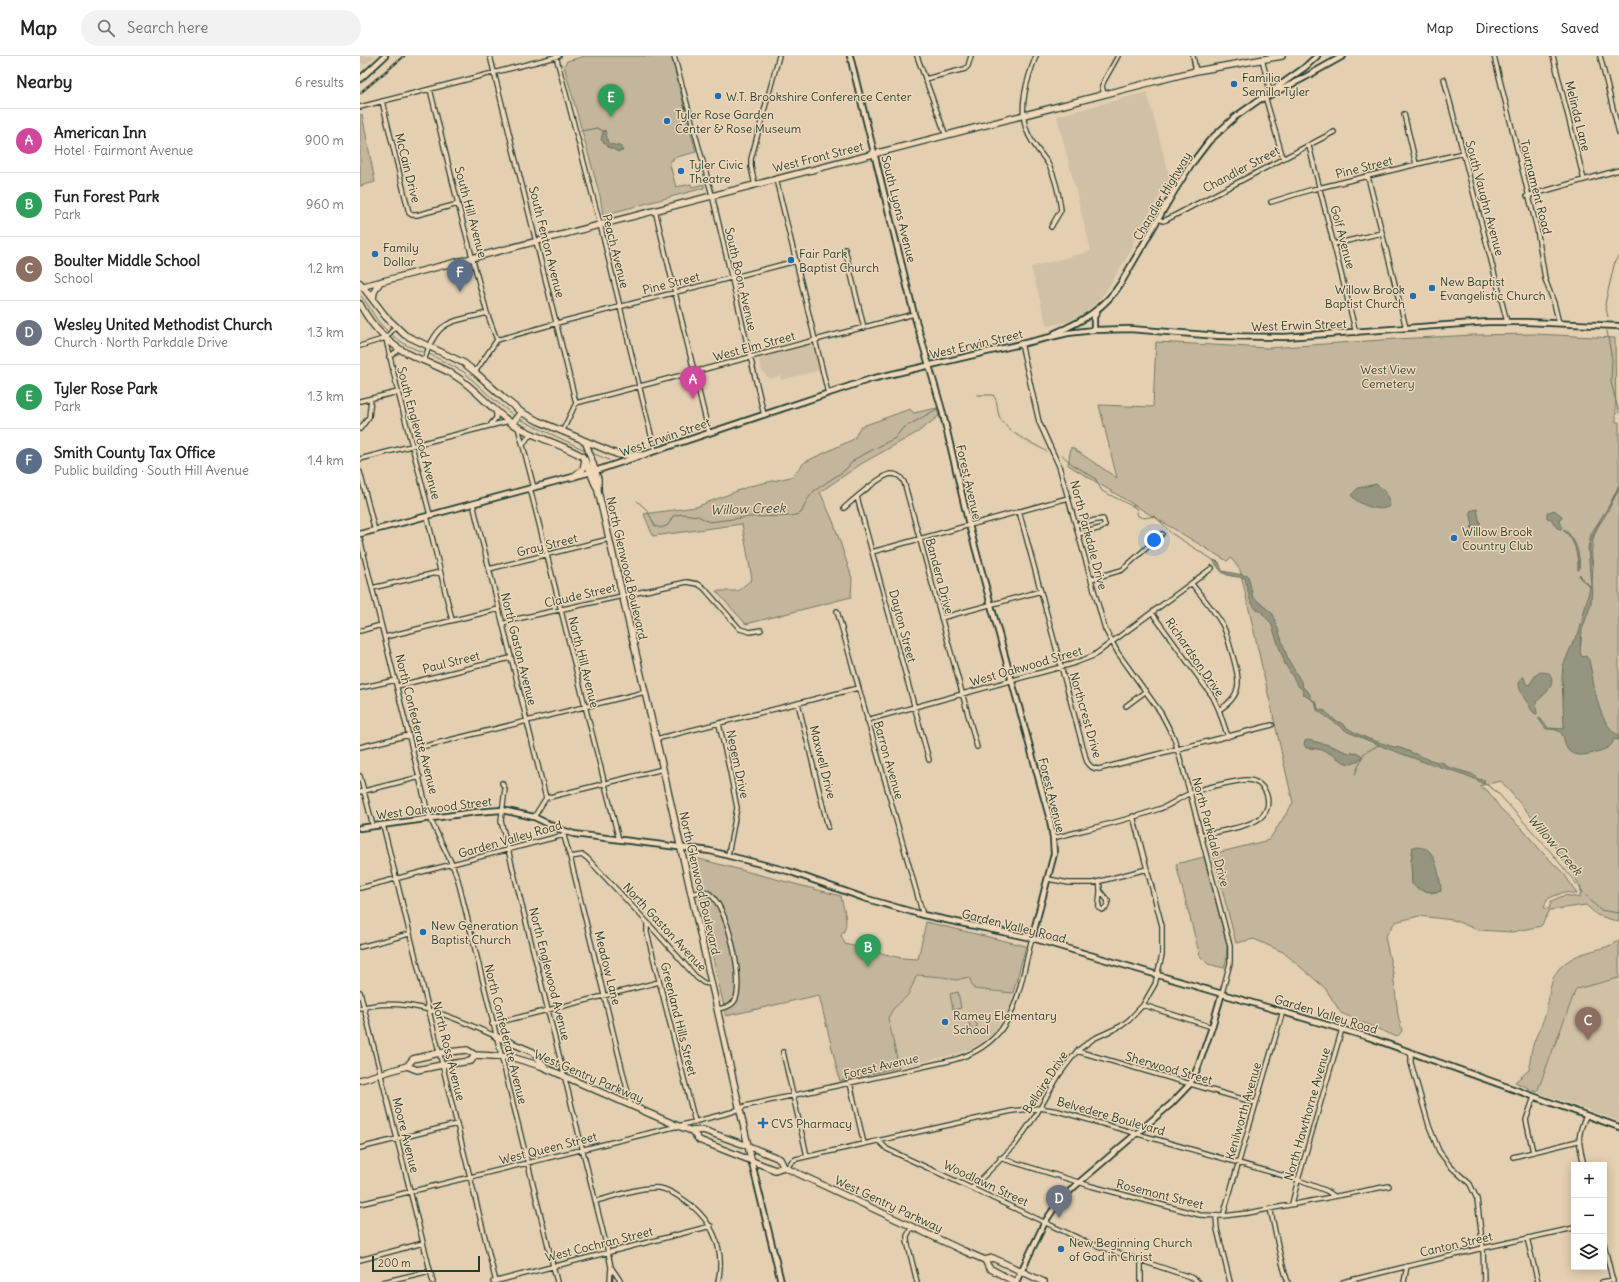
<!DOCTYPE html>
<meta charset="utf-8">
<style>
:root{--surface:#fff;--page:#f2f2f2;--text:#222;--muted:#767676;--line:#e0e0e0;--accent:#0f766e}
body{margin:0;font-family:Delius,sans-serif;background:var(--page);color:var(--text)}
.controls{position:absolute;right:12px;bottom:12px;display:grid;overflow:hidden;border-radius:0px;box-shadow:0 2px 10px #0003}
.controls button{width:36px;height:36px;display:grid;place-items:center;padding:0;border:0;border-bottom:1px solid var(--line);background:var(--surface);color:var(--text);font:20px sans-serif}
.scale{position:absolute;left:12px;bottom:10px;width:108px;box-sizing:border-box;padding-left:4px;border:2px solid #1f3d34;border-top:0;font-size:11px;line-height:14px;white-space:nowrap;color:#1f3d34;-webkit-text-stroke:3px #f1d8b9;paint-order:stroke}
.you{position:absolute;left:794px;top:484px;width:14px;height:14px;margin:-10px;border:3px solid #fff;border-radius:50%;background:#1a73e8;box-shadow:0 0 0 6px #1a73e833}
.badge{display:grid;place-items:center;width:26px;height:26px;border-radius:50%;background:var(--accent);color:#fff;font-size:13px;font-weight:700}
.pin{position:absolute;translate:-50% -33px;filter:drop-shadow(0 1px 2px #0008)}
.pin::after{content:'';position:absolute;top:21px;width:14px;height:12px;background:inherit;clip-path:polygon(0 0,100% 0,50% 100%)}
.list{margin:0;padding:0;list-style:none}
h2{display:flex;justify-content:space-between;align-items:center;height:52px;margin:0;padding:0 16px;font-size:17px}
h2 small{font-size:13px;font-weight:400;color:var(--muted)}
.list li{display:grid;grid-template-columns:26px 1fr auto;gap:12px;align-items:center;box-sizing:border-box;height:64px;padding:0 16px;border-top:1px solid var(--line)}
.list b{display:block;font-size:15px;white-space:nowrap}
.list p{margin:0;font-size:13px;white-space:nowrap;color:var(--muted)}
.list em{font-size:13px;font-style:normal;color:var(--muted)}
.icon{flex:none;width:22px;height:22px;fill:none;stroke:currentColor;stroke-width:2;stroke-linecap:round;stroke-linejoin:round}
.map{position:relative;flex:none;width:1259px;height:1226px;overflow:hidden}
header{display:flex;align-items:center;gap:24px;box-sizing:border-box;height:56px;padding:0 20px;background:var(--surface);border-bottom:1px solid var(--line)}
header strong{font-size:19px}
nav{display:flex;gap:22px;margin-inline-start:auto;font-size:14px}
.search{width:280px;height:36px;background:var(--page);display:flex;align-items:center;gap:10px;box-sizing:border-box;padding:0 14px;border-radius:22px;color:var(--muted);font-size:15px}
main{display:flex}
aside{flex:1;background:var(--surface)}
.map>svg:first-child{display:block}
.built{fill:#d0c0a4}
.green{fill:#c4b69c;stroke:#727a68;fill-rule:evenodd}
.water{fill:#96957f;stroke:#667261}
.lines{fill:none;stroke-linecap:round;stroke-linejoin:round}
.stream{stroke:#667261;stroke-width:1}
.street-casing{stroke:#1f3d34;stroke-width:6}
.secondary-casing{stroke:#1f3d34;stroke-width:8}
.primary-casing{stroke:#1f3d34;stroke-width:8}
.street{stroke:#f1d8b9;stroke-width:3.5}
.secondary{stroke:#f1d8b9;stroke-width:4.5}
.primary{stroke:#f1d8b9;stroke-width:5.5}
.rail-casing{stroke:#1f3d34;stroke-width:2.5}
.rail{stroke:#f1d8b9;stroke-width:1;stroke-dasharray:3;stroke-linecap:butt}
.poi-dot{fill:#1f6fb2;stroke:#f1d8b9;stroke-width:1.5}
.labels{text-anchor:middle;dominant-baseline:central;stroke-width:3;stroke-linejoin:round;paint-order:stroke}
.poi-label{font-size:12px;fill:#1f3d34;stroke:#f1d8b9;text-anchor:start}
.street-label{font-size:12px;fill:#1f3d34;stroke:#f1d8b9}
.park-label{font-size:12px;fill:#30493e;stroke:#f1d8b9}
.water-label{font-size:13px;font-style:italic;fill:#314a3f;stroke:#f1d8b9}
</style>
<header>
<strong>Map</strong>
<div class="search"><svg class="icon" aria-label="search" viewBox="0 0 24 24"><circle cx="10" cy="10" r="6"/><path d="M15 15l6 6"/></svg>Search here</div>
<nav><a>Map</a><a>Directions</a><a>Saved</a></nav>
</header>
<main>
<aside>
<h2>Nearby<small>6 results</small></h2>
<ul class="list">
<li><span class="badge" style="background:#d1479c">A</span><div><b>American Inn</b><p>Hotel · Fairmont Avenue</p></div><em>900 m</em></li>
<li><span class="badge" style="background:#2e9e5b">B</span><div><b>Fun Forest Park</b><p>Park</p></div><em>960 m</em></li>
<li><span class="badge" style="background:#8d6e63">C</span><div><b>Boulter Middle School</b><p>School</p></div><em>1.2 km</em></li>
<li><span class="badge" style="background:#6b7280">D</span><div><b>Wesley United Methodist Church</b><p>Church · North Parkdale Drive</p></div><em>1.3 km</em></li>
<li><span class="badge" style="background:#2e9e5b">E</span><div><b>Tyler Rose Park</b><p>Park</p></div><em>1.3 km</em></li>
<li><span class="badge" style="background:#5c6f8a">F</span><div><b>Smith County Tax Office</b><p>Public building · South Hill Avenue</p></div><em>1.4 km</em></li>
</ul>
</aside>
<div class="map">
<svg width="1259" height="1226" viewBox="0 0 1259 1226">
<rect width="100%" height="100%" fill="#e4cfb1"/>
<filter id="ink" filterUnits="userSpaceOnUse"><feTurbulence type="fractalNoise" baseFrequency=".025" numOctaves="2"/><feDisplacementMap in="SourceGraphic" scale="8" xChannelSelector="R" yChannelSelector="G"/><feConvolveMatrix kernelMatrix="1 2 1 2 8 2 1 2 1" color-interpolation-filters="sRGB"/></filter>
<g filter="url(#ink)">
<path class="built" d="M0,0H16L4,9L0,6Z
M787,36L810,123L774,183L772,193L746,235L734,249L721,260L706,266L687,270L671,211L731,195L697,60Z
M453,287L460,314L421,324L420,320L410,323L402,315L398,301Z
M556,919L596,923L610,921L614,933L653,937L648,955L633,977L620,988L610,993L596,998L539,1011L528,962L533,953L548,939L553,930Z
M1259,922V1065L1177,1036L1216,933Z"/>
<path class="green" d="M225,0H311L336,96L313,102V104L310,105V109L316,131L331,128L332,131L344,128V132L243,159L240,140L204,10L207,5Z
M2,58L15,126L0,130V59Z
M1175,278L1255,282L1256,366H1259V866L1237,859L1226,849L1190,854L1181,870L1152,876L1118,874L1093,864L1059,860L1035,866L1025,881L1033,917L1038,959L1042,975L1037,981L981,957L965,932L923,896L894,883L876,887L853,798L909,784L933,747L880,514L871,502L867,505L708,409L711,391L757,422L739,349L793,351L796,286L908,292L1036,283L1114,279ZM1141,725L1187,779L1221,831L1220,842L1205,839L1191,845L1189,853L1184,852L1187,843L1204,836L1217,838L1205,819L1182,796L1164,775L1140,752L1128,735L1119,730ZM1053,791L1081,835L1072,837L1052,828L1051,805Z
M577,352L579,360L558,376L501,408L460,436L473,465L492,522L491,541L386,568L356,535H378L392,523L382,468L293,480L284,458L336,451L390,430L431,421L445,406L494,383L500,371L550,353L554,357Z
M844,801L867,889L866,905L864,912L848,908L840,900L816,808Z
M339,803L481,840C483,853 491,869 481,879L485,888L541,902L558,903L566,866L666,890L653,937L614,933L609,921L596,924L583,921L557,919L548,939L533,953L528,962L539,1011L480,1025L459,939L366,960L332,807Z
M1259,885V922L1216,933L1177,1036L1155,1026L1169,1014C1170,1003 1171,992 1176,981C1179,973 1184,965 1186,956C1191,936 1188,918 1208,905C1223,894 1243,895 1259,885Z
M598,936L601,952L593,954L590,938Z
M612,963L617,968V971L611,974L608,964Z"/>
<path class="water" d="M245,74C250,89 243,87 260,90L263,95L258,96L253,93L248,91L246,88L243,86L241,84L243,75Z
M1016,428L1026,436L1030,450C1020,457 998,449 991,439L998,432Z
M1259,429C1259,435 1254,440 1252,446C1250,449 1250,452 1248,455C1239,470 1223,487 1233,507L1231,548L1222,574L1220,596L1222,601L1226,600L1229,604C1235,629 1236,665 1259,680L1258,684L1254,683C1253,686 1252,689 1249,691C1240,696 1219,703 1210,696C1202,690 1207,677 1196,674C1193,673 1189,673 1186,673L1178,662L1179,661L1188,672L1204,673L1202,621L1203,610L1214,584L1219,577L1230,531L1219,521L1220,518L1222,522L1231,531L1228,492L1231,478L1250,448Z
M1117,453L1121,472L1112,474L1111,471L1113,470L1110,455Z
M1194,454L1202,460L1200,466L1202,470L1201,473L1197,472L1191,463L1187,462V457Z
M1204,473C1216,482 1221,500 1219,514H1218C1218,499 1215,483 1203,474Z
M853,504L859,506L862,515L888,520L893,541L913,558L928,603L943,629L942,630L950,638V642L957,647L958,653L965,655L977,666H980C993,678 1011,684 1028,689C1032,691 1036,691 1040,692C1055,697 1068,705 1084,707L1086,710L1091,712L1112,718L1118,723L1125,724L1123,728C1114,721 1094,715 1080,711L1077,709H1072L1026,692L988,676L957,654L955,646L944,639L942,633L939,631L925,608L911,567L901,556L895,552L890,544L885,522C865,519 864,521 853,504Z
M1180,616L1189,617C1198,629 1184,639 1176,646L1177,658H1176C1171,656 1171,652 1168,648C1164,641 1154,628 1162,621H1164L1166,628L1169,629L1176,619Z
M948,684L969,689L986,696L1000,698L1002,700C990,718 978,700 965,695C960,693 952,692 946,692L944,688L945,685Z
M1053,791C1058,791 1063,791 1068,794C1076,800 1081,825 1081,835C1070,837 1060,836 1052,828L1051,805Z"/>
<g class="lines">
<path class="stream" d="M220,75L237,72L243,75
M1,240L6,246L17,264L27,275
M1248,261L1245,248L1255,205L1259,200
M1247,275L1252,304L1251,326L1259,357
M33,280L46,289L62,296
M69,298L104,316L133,343L153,359
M617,339H633C639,346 636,354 640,362C648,378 671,386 686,395
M161,364L225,394
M232,397L249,404
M702,399L712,408L735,422L742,435L776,452L778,460L784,462L795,460L811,477L853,504
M277,445L287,454L295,470L301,472L308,469L313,460L322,458L338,460L349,466L389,461L432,460L441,457L447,444L454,435L485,414L495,403L535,382L542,373L577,353
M1250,450L1259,433
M1232,507C1231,492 1232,480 1240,466
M1220,590L1221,582
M995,718L1004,697L1019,689
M1124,727L1137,736L1190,795L1223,836L1240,854L1259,857"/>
<g class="street-casing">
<path id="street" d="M130,0L216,347L202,376
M196,0L240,168L295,395
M314,0L352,139L404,359
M557,0L586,80
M676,0C667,23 658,52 667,75C671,87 680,96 687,106C695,119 699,139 701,154L691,171
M833,0L836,15
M1134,0L1177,173L1185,223L1194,247L1199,267
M1193,0L1224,124
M1240,0L1259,77
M902,3L909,31L907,39
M565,23L605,13L608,10L611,0
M1084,23L1147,266
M70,33L98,148L127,257L137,284
M744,39L742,30L744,25L758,0
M905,40L923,102
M22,45L49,157L52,159H57L98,148
M0,51L199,0
M1044,58L1056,108
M949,90L996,277
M1008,121L1046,272
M416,123L468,337
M395,129L391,111V103L419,0
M1167,140L1259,114
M911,146L950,134L1103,97
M295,154L349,377
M798,163L803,165L806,164L974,76
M974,188L1022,177
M485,193L504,272
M26,283L38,336L70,459
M661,287L679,366L699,410L745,573L758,597L801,657L814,682L830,737L870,890V907L862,937
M0,290L26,282L35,271
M29,301L40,293
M64,305C77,263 89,267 127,257
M115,316L137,284L197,267L436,205
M0,345L38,336
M216,347L554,258
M131,368L136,362V356
M158,371L174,432
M0,373L9,361L11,342
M163,389L168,381L173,379
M0,403L149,365
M0,416L15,475
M170,432L259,784
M497,441L569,704
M113,448L186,742
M484,452C493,444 521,419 531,418C538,418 541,421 544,426L617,691
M659,455L727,706C731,711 733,713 739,713L912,669
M67,460L92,564
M716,469L736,464L743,463L745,469L741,472L718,478
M0,483L67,753C75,778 90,799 98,824L197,1226
M512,496L708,442
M129,513L249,483
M731,523L762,514L802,478
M832,528C842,541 854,554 862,568C867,577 869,588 872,597C879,622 885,638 859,654
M12,532L80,516
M477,555L563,859
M792,557L853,641L859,654L868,681
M581,562L681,535
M143,568L152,564L327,526L338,528L344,532L380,573L390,576L401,574
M0,575L21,569
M25,581L139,553
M37,630L150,602
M0,632L36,624
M438,647L468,771
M766,650L786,635
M507,664L712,608L733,600L852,512
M359,668L370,716L377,752L368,799
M296,683L498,632
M0,691L49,679
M53,693L285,636
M0,720L13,770
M142,727L145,733L141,765L248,1196L251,1211L250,1226
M0,736L60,721
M174,761L186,742L303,713
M23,769L136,1226
M204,780L210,801L271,1049
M693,782C728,773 765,765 799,753C810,750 818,742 829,738C842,732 870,726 885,724C907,722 917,753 897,764C884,772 857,776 841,779
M210,801L223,799L227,802L287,866L337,922L344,927L351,928
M688,823L709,827H733L787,813
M739,826C742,838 738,842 739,852L742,854L746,852L748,845L741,836
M0,832L204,779
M331,838C336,837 341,835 346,836C367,842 386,931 374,946C370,951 363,952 357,953
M287,866V877L335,1066
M0,891L49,878
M0,936L73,1226
M783,949L852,971
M0,952C47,939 93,961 135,980
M132,968L299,926
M717,995L896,1047
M423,996L447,1100
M1051,996V1007L1069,1070L1079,1095L1090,1110L1110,1128L1117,1143L1123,1192L1124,1226
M490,1027L504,1088
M519,1085L527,1093L729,1187L833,1222L838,1226
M0,1092L97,1068
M1173,1096L1166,1064L1174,1041
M1153,1101L1218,1085
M640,1102L731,1130L840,1159L863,1160L888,1157L1029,1130
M1224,1109C1219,1087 1216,1081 1226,1060
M427,1112L432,1105L436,1103L652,1055L680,1052L698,1055L938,1124L967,1135L974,1140
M612,1132L655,1089L676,1059L699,1019L717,995L733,983L761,970L769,964L783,949L795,928L802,899V870L773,760
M236,1145C253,1141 282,1130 299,1132C307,1133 315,1138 321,1142C351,1161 366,1191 358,1226
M0,1148L318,1070L372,1056L385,1050L589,1005C656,989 657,939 672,882
M932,1148L938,1124L982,973
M910,1152C916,1177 919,1202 928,1226
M856,1160L857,1173L870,1226
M863,1160L923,955
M552,1170L547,1180V1185L557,1226
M1167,1182L1178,1226
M1244,1188L1253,1226
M0,1204L63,1187
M781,1204V1226
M251,1211L261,1226
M23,1226L70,1215
M133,1226L351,1170
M983,1226L1123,1192L1214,1172
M1044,1226L1047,1210
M1242,1226L1253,1224"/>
</g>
<g class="secondary-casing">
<path id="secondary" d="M490,0L554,258L582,354L609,469L690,764L693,782L694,798L672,882
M0,23L25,0
M902,43L942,23L983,0
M734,274V261L737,256
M695,277C722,266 745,252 761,227L812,139L830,110L849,85L875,61L944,12L957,0
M0,478L235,415L511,323L708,277L734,274L770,273L859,280L925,281L1128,266H1166L1259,270
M0,772L116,756L142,754L174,761L199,773L214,778L350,795L428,815L504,842L563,859L672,882L1008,981L1259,1071
M391,1103L421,1226
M656,1226L685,1166L697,1148L715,1130L811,1048L830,1028L838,1011L852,971L862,937"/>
</g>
<g class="primary-casing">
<path id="primary" d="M0,227L26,261L45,279L104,307L115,316L145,343L161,356L178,365L221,383L226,387L238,423V435L303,713L391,1103
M0,231L792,26L836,15L922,0
M13,243L14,236L20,226
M0,248C12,271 30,290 53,300C68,307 84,312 97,321C117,334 131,353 150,366C172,381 199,387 222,400C230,409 231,423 238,433
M152,368L161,356
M223,384L259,399H285
M213,421L223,413L225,404
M135,980L173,996L186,1012
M47,1010L57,1014L82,1009L111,1005L115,999
M0,1024L47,1010L53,1003L79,997L107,994L115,999L151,1001L181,1010L318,1070L332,1075L343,1074L388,1090L420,1103L424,1111L604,1195L625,1204L633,1202L684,1226
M332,1075L339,1084L415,1114L424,1111
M625,1204L629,1212L655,1226"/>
</g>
<use href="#street" class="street"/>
<use href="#secondary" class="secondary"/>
<use href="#primary" class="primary"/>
<g class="rail-casing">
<path id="rail" d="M0,37L44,0"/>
</g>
<use href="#rail" class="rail"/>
</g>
</g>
<g class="poi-dot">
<circle cx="874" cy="28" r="4"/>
<circle cx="358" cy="40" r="4"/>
<circle cx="307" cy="65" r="4"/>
<circle cx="321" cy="115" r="4"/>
<circle cx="15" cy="198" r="4"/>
<circle cx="431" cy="204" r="4"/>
<circle cx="1072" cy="232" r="4"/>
<circle cx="1053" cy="240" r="4"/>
<circle cx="1094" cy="482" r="4"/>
<circle cx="63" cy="876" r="4"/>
<circle cx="585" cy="966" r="4"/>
<path d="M401 1061h4v4h4v4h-4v4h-4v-4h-4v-4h4z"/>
<circle cx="701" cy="1193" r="4"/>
</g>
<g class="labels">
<g class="poi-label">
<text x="882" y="21">Familia<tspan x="882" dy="14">Semilla Tyler</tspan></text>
<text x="366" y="40">W.T. Brookshire Conference Center</text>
<text x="315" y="58">Tyler Rose Garden<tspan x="315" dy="14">Center &amp; Rose Museum</tspan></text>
<text x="329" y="108">Tyler Civic<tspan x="329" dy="14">Theatre</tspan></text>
<text x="23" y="191">Family<tspan x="23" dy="14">Dollar</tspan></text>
<text x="439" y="197">Fair Park<tspan x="439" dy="14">Baptist Church</tspan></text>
<text x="1080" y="225">New Baptist<tspan x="1080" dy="14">Evangelistic Church</tspan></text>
<text x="1045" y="233" text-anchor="end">Willow Brook<tspan x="1045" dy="14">Baptist Church</tspan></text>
<text x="1102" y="475">Willow Brook<tspan x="1102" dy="14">Country Club</tspan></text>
<text x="71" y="869">New Generation<tspan x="71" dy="14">Baptist Church</tspan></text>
<text x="593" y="959">Ramey Elementary<tspan x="593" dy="14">School</tspan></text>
<text x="411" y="1067">CVS Pharmacy</text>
<text x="709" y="1186">New Beginning Church<tspan x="709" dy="14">of God in Christ</tspan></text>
</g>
<g class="street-label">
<text transform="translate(1218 60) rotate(76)">Melinda Lane</text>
<text transform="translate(458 101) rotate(-14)">West Front Street</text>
<text transform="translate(1004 111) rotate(-14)">Pine Street</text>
<text transform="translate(48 112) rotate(76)">McCain Drive</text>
<text transform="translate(881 113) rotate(-28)">Chandler Street</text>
<text transform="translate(1176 131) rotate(76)">Tournament Road</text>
<text transform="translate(802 140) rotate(-59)">Chandler Highway</text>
<text transform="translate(1125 142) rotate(75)">South Vaughn Avenue</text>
<text transform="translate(539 153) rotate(76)">South Lyons Avenue</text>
<text transform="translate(111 156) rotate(75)">South Hill Avenue</text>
<text transform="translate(983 181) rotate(75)">Golf Avenue</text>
<text transform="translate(187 186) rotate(76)">South Fenton Avenue</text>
<text transform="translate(256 195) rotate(76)">Peach Avenue</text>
<text transform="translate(381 223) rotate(77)">South Boon Avenue</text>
<text transform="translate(311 227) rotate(-14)">Pine Street</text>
<text transform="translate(939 269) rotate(-2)">West Erwin Street</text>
<text transform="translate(616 288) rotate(-13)">West Erwin Street</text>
<text transform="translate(394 290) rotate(-15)">West Elm Street</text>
<text transform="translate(59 377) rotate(75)">South Englewood Avenue</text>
<text transform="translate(305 381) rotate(-19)">West Erwin Street</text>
<text transform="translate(609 426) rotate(77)">Forest Avenue</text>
<text transform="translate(729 479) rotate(75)">North Parkdale Drive</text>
<text transform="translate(187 489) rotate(-14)">Gray Street</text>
<text transform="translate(267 512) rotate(77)">North Glenwood Boulevard</text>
<text transform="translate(580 520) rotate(75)">Bandera Drive</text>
<text transform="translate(220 539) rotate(-13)">Claude Street</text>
<text transform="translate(543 570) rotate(75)">Dayton Street</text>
<text transform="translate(159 593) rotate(76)">North Gaston Avenue</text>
<text transform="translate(835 601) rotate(55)">Richardson Drive</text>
<text transform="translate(91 606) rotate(-14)">Paul Street</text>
<text transform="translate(224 606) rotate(76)">North Hill Avenue</text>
<text transform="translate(666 610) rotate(-16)">West Oakwood Street</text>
<text transform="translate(726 659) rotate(74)">Northcrest Drive</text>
<text transform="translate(57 668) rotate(76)">North Confederate Avenue</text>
<text transform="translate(529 704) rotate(74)">Barron Avenue</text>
<text transform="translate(463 706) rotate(76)">Maxwell Drive</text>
<text transform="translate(378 708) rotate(78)">Negem Drive</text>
<text transform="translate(692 739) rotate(76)">Forest Avenue</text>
<text transform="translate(74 752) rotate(-7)">West Oakwood Street</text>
<text transform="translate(851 776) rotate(75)">North Parkdale Drive</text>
<text transform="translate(150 783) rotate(-16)">Garden Valley Road</text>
<text transform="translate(340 827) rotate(77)">North Glenwood Boulevard</text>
<text transform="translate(654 870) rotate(14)">Garden Valley Road</text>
<text transform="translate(305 871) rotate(47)">North Gaston Avenue</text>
<text transform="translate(248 912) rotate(76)">Meadow Lane</text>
<text transform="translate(190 918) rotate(76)">North Englewood Avenue</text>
<text transform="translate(966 958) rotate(17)">Garden Valley Road</text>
<text transform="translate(319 963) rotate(76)">Greenland Hills Street</text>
<text transform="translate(146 978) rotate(76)">North Confederate Avenue</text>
<text transform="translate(89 995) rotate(76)">North Ross Avenue</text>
<text transform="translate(521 1010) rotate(-13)">Forest Avenue</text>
<text transform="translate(809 1012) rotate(16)">Sherwood Street</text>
<text transform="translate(229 1020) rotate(23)">West Gentry Parkway</text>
<text transform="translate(685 1026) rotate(-57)">Bellaire Drive</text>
<text transform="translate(883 1055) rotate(-74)">Kenilworth Avenue</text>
<text transform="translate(947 1058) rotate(-74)">North Hawthorne Avenue</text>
<text transform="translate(751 1060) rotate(16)">Belvedere Boulevard</text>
<text transform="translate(46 1079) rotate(76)">Moore Avenue</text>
<text transform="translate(188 1092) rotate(-14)">West Queen Street</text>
<text transform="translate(626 1127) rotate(25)">Woodlawn Street</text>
<text transform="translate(800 1138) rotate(14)">Rosemont Street</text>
<text transform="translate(529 1148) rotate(25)">West Gentry Parkway</text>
<text transform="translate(239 1188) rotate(-14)">West Cochran Street</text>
<text transform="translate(1096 1188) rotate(-13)">Canton Street</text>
</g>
<g class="park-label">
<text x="1028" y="313">West View<tspan x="1028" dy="14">Cemetery</tspan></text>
</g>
<g class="water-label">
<text transform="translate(388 453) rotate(-2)">Willow Creek</text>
<text transform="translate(1195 789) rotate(49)">Willow Creek</text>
</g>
</g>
</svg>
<div class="controls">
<button>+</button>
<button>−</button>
<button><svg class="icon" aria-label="layers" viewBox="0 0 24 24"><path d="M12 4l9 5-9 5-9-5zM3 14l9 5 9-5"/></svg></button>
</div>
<div class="scale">200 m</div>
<div class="you"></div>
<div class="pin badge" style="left:333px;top:343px;background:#d1479c">A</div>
<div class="pin badge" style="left:508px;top:911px;background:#2e9e5b">B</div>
<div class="pin badge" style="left:1228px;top:984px;background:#8d6e63">C</div>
<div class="pin badge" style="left:699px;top:1162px;background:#6b7280">D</div>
<div class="pin badge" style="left:251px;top:61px;background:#2e9e5b">E</div>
<div class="pin badge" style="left:100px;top:236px;background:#5c6f8a">F</div>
</div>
</main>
